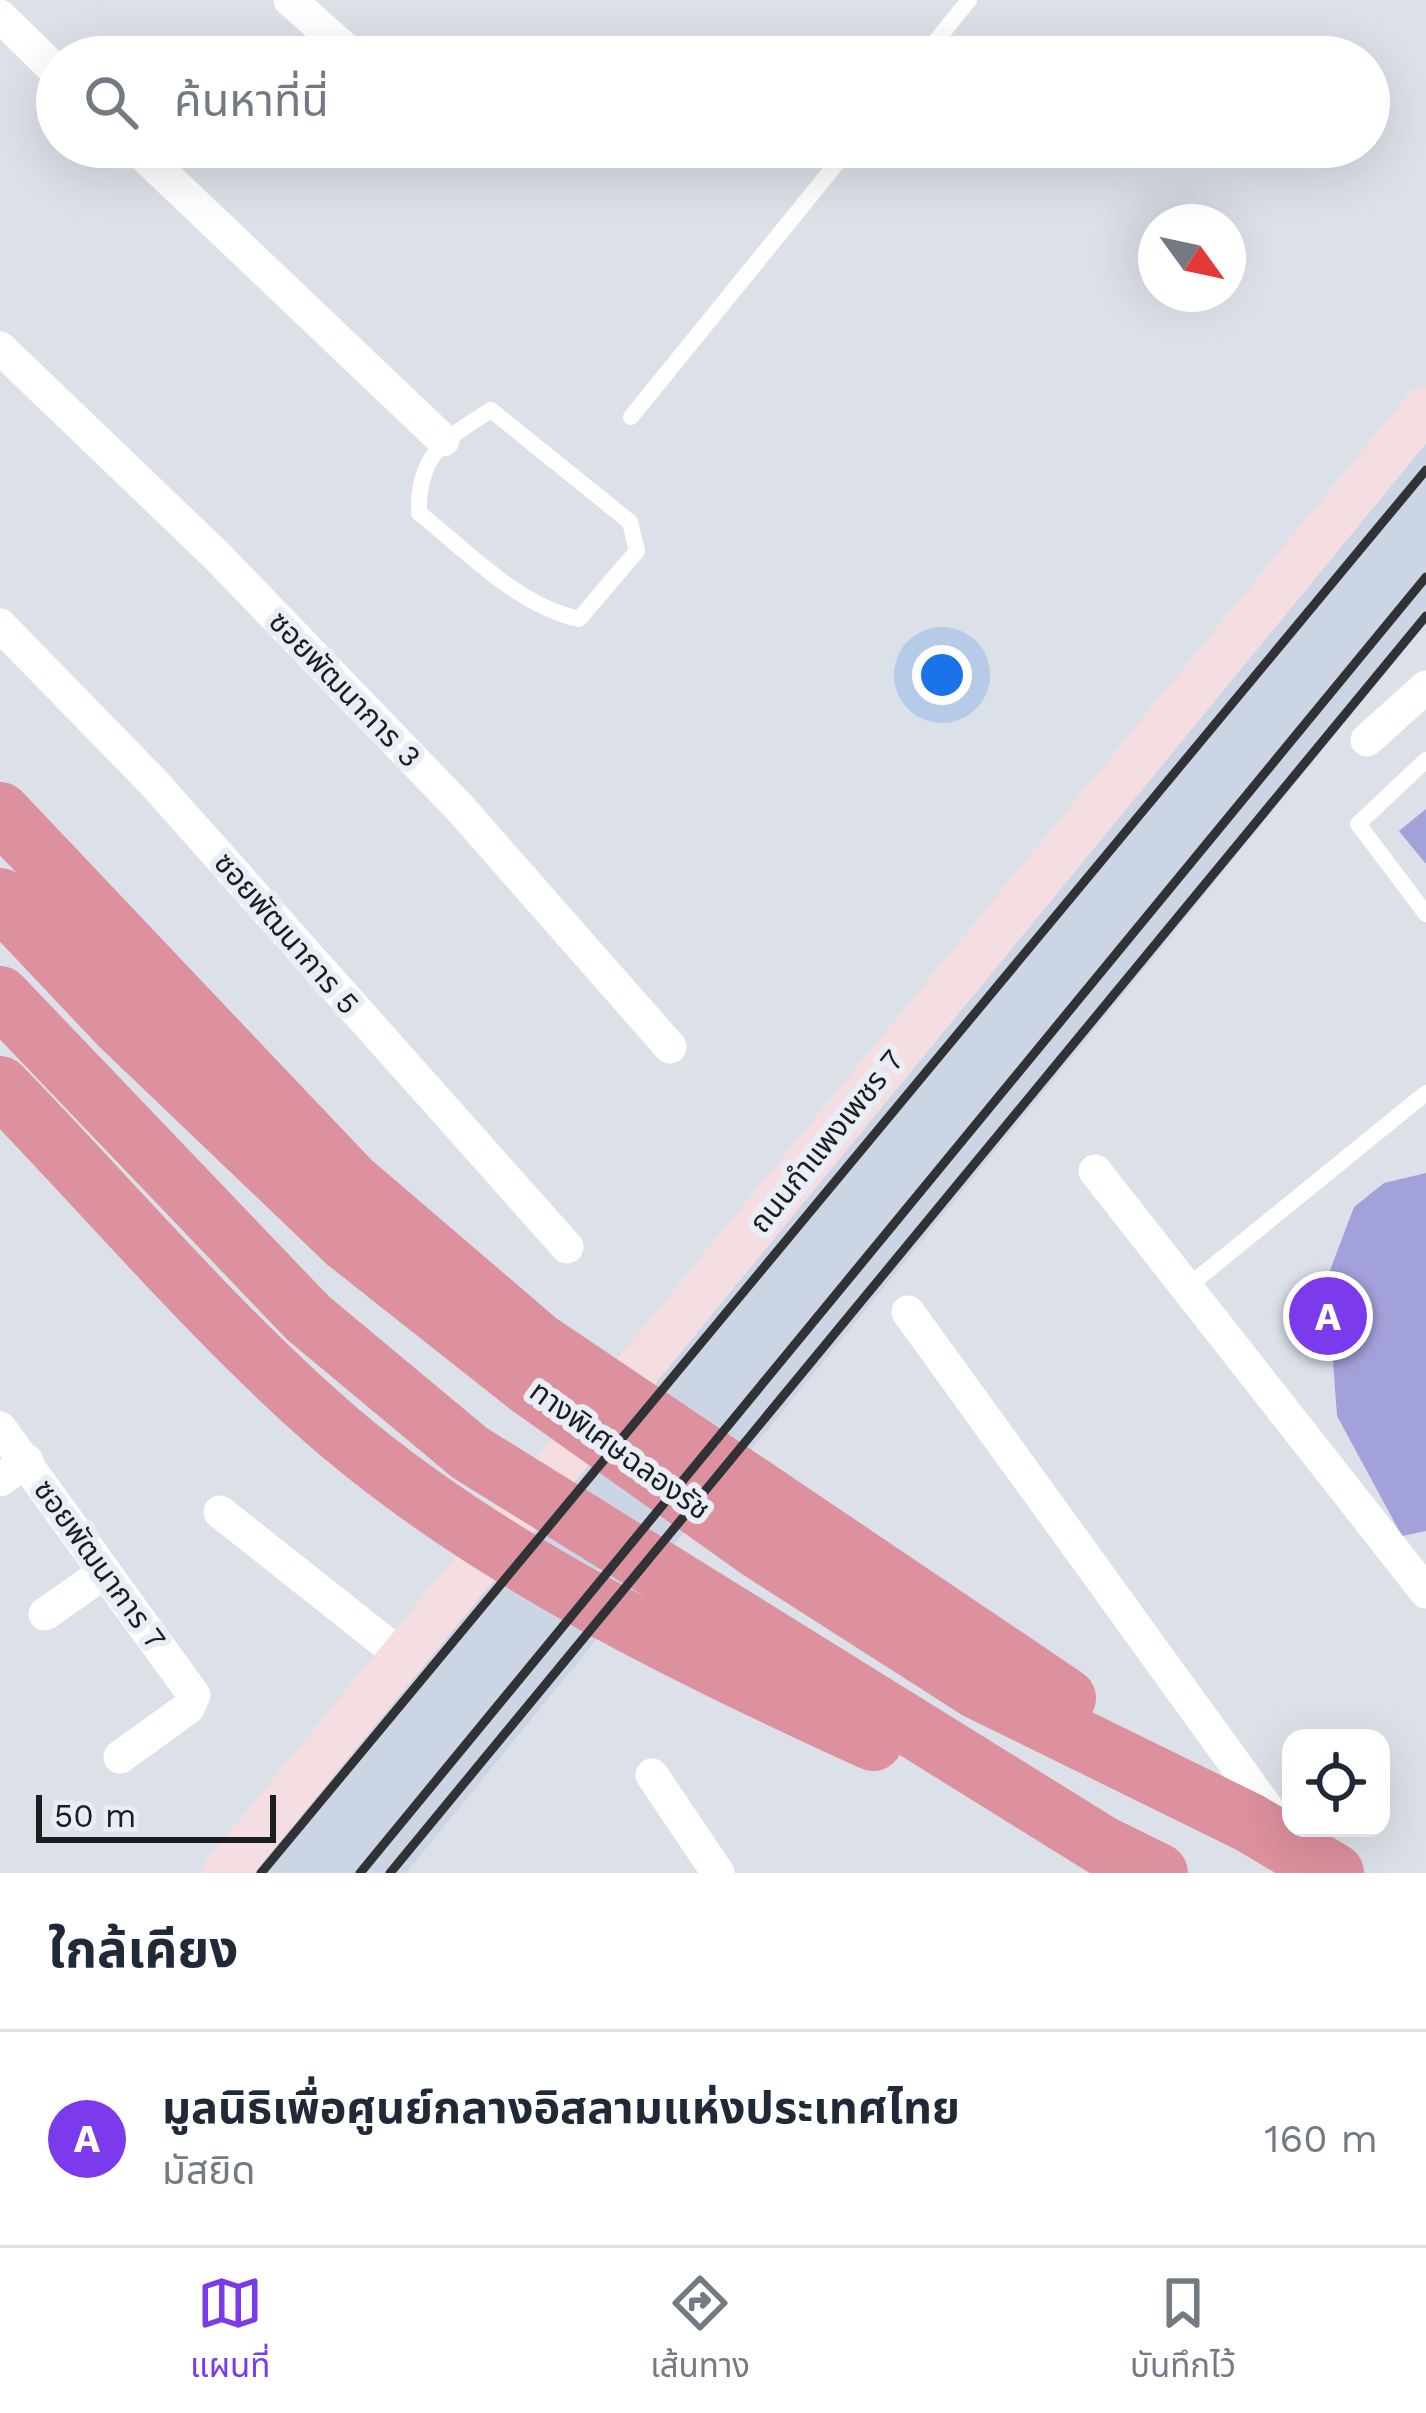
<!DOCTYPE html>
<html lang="th">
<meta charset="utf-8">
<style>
:root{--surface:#fff;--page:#f2f2f3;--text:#1f2937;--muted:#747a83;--line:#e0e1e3;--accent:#7c3aed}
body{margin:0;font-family:"Work Sans","Noto Sans Thai",sans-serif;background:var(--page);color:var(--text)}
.controls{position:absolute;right:36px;bottom:36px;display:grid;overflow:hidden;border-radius:24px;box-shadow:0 12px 48px #0002}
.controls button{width:108px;height:108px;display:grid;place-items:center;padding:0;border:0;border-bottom:3px solid var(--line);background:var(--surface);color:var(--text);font:60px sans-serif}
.compass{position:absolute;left:1138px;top:204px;width:108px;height:108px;border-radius:50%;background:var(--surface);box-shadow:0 12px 48px #0002;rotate:123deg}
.scale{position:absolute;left:36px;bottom:30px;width:240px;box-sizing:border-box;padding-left:12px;border:6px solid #1c1d20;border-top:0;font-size:33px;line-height:42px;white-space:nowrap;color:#1c1d20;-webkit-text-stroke:9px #e9eef6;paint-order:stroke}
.you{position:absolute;left:942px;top:675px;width:42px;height:42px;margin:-30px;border:9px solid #fff;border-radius:50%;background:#1a73e8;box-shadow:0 0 0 18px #1a73e833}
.badge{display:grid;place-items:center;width:78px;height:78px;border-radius:50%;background:var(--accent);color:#fff;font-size:39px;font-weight:700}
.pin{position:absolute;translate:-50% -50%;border:6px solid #fff;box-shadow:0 3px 12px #0006}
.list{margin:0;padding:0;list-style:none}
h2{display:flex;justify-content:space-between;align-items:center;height:156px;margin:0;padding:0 48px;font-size:51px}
h2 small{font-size:39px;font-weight:400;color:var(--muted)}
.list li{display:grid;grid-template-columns:78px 1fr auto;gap:36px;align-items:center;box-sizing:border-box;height:216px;padding:0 48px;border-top:3px solid var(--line)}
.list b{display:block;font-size:45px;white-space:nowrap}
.list p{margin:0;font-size:39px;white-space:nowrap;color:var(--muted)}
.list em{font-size:39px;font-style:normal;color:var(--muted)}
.icon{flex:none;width:66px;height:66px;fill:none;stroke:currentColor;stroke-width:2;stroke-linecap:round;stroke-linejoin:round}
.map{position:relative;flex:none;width:1426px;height:1873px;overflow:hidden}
.search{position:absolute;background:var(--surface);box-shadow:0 12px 48px #0002;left:36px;right:36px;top:36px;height:132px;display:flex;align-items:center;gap:30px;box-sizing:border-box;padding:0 42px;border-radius:66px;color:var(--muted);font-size:45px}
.sheet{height:372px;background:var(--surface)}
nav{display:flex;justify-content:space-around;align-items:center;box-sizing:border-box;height:168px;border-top:3px solid var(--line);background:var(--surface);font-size:33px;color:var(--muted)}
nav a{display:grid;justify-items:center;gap:6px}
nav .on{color:var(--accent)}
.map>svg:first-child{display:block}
.built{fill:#ccd5e4}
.building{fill:#a3a1d9}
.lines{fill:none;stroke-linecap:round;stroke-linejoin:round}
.lane{stroke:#fff;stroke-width:16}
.street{stroke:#fff;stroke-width:33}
.secondary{stroke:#f5dee2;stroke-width:45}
.highway{stroke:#dd909e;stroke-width:60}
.rail{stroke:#303235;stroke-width:9}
.labels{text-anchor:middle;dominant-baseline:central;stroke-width:12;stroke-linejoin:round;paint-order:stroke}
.street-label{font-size:30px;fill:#1c1d20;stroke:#e9eef6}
</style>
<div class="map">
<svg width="1426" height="1873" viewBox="0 0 1426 1873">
<rect width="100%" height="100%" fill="#dce1e9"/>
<path class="built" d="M1426,435V623L406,1873H243Z"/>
<path class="building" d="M1426,809V864L1399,831Z
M1426,1173V1531L1402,1536L1337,1416L1327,1278L1354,1207L1384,1183Z"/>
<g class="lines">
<path class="lane" d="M923,57L969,0
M491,410L630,522L637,551L579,619C518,606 467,551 419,513C417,455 446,438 491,410Z
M631,417L850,147
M1426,760L1358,824L1426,914
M1186,1288L1426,1093"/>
<path class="street" d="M290,0L354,57
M0,16L57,72
M135,147L443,440
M0,348L217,556L460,808L670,1047
M0,625L153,782L567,1247
M1367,740L1426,687
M1095,1171L1426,1592
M908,1312L1280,1826
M0,1428L194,1695L188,1708L120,1757
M0,1480L27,1461
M220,1512L403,1657
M45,1614L105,1572
M652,1775L718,1873"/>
<path class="secondary" d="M225,1873L1426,408"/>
<path class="highway" d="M0,812L350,1181L538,1342L1066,1698
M0,898L119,1024L347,1242L528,1385L760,1550L977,1689L1250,1823L1334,1873
M0,996L308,1318L470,1453L1103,1846L1158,1873
M0,1086C109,1198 220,1330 338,1431C493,1563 690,1657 873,1741"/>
<path class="rail" d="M261,1873L1426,470
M360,1873L1426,577
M390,1873L1426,616"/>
</g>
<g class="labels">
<g class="street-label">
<text transform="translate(345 689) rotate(46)">ซอยพัฒนาการ 3</text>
<text transform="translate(287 933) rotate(49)">ซอยพัฒนาการ 5</text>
<text transform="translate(826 1141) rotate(-51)">ถนนกำแพงเพชร 7</text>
<text transform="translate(620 1450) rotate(36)">ทางพิเศษฉลองรัช</text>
<text transform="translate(100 1564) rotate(54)">ซอยพัฒนาการ 7</text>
</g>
</g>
</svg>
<div class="controls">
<button><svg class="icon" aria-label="locate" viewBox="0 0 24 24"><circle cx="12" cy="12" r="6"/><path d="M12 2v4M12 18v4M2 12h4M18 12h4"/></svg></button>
</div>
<svg class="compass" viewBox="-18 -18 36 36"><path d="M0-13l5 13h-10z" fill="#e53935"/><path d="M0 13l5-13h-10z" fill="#747a83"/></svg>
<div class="scale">50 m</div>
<div class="you"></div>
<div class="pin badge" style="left:1328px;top:1316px">A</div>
<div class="search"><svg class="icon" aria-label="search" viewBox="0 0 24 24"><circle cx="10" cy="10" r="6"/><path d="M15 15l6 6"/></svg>ค้นหาที่นี่</div>
</div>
<section class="sheet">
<h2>ใกล้เคียง<small></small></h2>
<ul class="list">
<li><span class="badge">A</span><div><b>มูลนิธิเพื่อศูนย์กลางอิสลามแห่งประเทศไทย</b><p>มัสยิด</p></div><em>160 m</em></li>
</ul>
</section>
<nav>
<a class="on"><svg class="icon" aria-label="map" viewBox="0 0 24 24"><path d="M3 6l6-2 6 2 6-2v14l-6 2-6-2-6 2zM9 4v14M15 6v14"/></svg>แผนที่</a>
<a><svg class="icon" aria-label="directions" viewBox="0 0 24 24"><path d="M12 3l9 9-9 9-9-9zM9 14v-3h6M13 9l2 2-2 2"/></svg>เส้นทาง</a>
<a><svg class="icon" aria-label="saved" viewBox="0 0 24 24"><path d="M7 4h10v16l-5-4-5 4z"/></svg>บันทึกไว้</a>
</nav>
